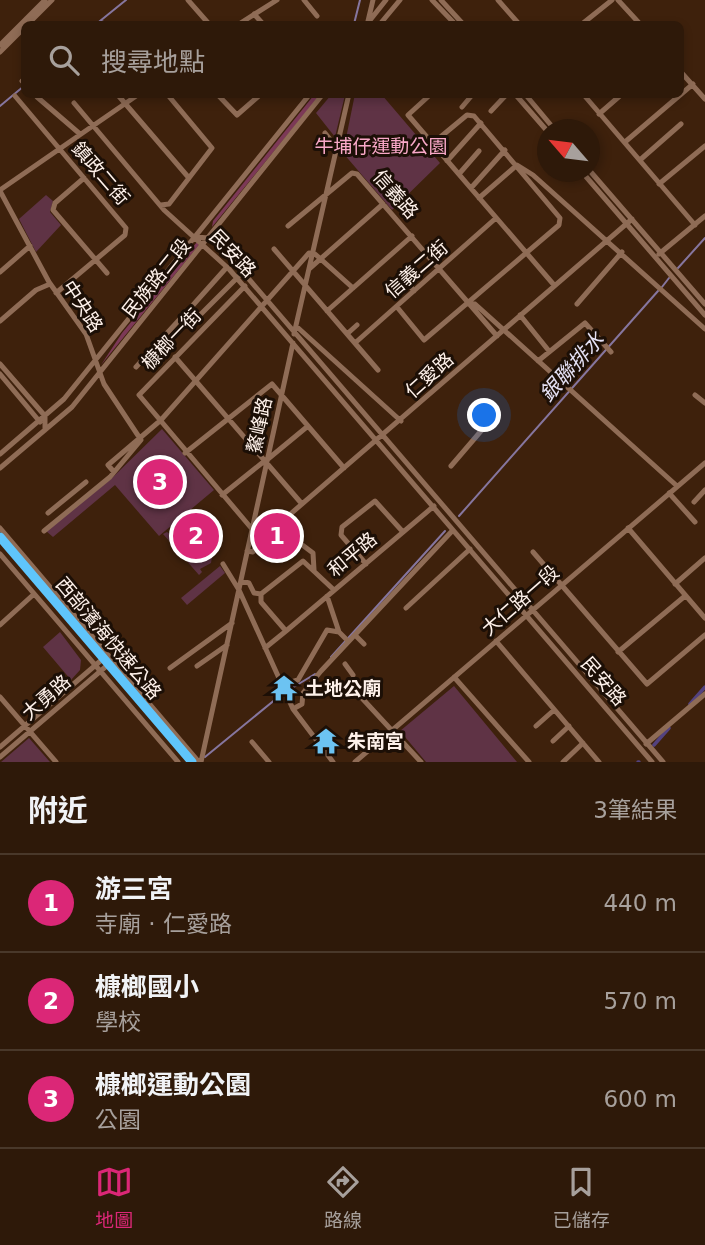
<!DOCTYPE html>
<html lang="zh-TW">
<meta charset="utf-8">
<style>
:root{--surface:#2e1909;--page:#362212;--text:#f1f3f6;--muted:#a7a09c;--line:#49382a;--accent:#db2777}
body{margin:0;font-family:"DejaVu Sans","Noto Sans TC",sans-serif;background:var(--page);color:var(--text)}
.compass{position:absolute;left:537px;top:119px;width:63px;height:63px;border-radius:50%;background:var(--surface);box-shadow:0 4px 10px #0003;rotate:298deg}
.you{position:absolute;left:485px;top:416px;width:24px;height:24px;margin:-18px;border:5px solid #fff;border-radius:50%;background:#1a73e8;box-shadow:0 0 0 10px #1a73e833}
.badge{display:grid;place-items:center;width:46px;height:46px;border-radius:50%;background:var(--accent);color:#fff;font-size:23px;font-weight:700}
.pin{position:absolute;translate:-50% -50%;border:4px solid #fff;box-shadow:0 2px 7px #0006}
.list{margin:0;padding:0;list-style:none}
h2{display:flex;justify-content:space-between;align-items:center;height:91px;margin:0;padding:0 28px;font-size:30px}
h2 small{font-size:23px;font-weight:400;color:var(--muted)}
.list li{display:grid;grid-template-columns:46px 1fr auto;gap:21px;align-items:center;box-sizing:border-box;height:98px;padding:0 28px;border-top:2px solid var(--line)}
.list b{display:block;font-size:26px;white-space:nowrap}
.list p{margin:0;font-size:23px;white-space:nowrap;color:var(--muted)}
.list em{font-size:23px;font-style:normal;color:var(--muted)}
.icon{flex:none;width:38px;height:38px;fill:none;stroke:currentColor;stroke-width:2;stroke-linecap:round;stroke-linejoin:round}
.map{position:relative;flex:none;width:705px;height:762px;overflow:hidden}
.search{position:absolute;background:var(--surface);box-shadow:0 4px 10px #0003;left:21px;right:21px;top:21px;height:77px;display:flex;align-items:center;gap:18px;box-sizing:border-box;padding:0 24px;border-radius:10px;color:var(--muted);font-size:26px}
.sheet{height:385px;background:var(--surface)}
nav{display:flex;justify-content:space-around;align-items:center;box-sizing:border-box;height:98px;border-top:2px solid var(--line);background:var(--surface);font-size:19px;color:var(--muted)}
nav a{display:grid;justify-items:center;gap:4px}
nav .on{color:var(--accent)}
.map>svg:first-child{display:block}
.green{fill:#5f3345}
.forest{fill:#7c3957}
.lines{fill:none;stroke-linecap:round;stroke-linejoin:round}
.stream{stroke:#86769f;stroke-width:2}
.canal{stroke:#53427f;stroke-width:3.5}
.minor{stroke:#8f6c56;stroke-width:5}
.highway{stroke:#5fc5fb;stroke-width:9}
.labels{text-anchor:middle;dominant-baseline:central;stroke-width:6;stroke-linejoin:round;paint-order:stroke}
.park-label{font-size:19px;fill:#f9a8c8;stroke:#1c0f06}
.street-label{font-size:19px;fill:#fef1ea;stroke:#1c0f06}
.poi-label{font-size:19px;font-weight:bold;fill:#fef1ea;stroke:#1c0f06;text-anchor:start}
.water-label{font-size:21px;font-style:italic;fill:#e4e1f4;stroke:#1c0f06}
</style>
<div class="map">
<svg width="705" height="762" viewBox="0 0 705 762">
<rect width="100%" height="100%" fill="#3e210c"/>
<path class="green" d="M355,94L382,95L440,163L392,210L343,153Z
M331,95H345L335,137L316,113Z
M46,195L53,201L50,212L61,225L36,252L19,219Z
M162,429L214,490L159,536L115,485L53,537L46,531L111,479Z
M179,523L191,525L213,551L211,563L200,569L202,572L199,575L163,534L167,532L170,534Z
M220,566L225,573L187,605L181,598Z
M60,632L81,660L80,670L71,680L43,647Z
M454,686L517,762H426L400,731Z
M29,738L50,762H1Z"/>
<path class="forest" d="M314,95H320L212,227L213,221Z
M197,242L199,245L101,365L122,333Z"/>
<g class="lines">
<path class="stream" d="M100,21L126,0
M96,24L100,21L112,24
M354,24L360,0
M0,106L24,86
M678,268L705,238
M662,287L669,278
M459,516L658,291
M331,657L445,531
M287,691L315,674
M205,757L282,694"/>
<path class="canal" d="M690,704L705,687
M654,745L669,728
M638,762H639"/>
<path class="minor" d="M188,0L209,24
M304,0L317,16
M432,0L455,24
M441,0L463,24
M498,0L519,24
M618,0L640,24
M254,14L263,24
M368,21L373,0
M28,24L52,0
M239,24L277,0
M367,24L386,0
M380,24L400,0
M582,24L612,0
M0,45L45,0
M0,52L24,28
M680,71L705,99
M22,81L24,83
M39,94L37,97L80,134
M117,94L189,178
M217,94L237,115L261,94
M431,94L408,115L554,285
M515,94L548,132
M525,94L555,130
M583,94L695,225
M15,96L126,228L125,235L56,293
M74,103L164,210L229,269L652,762
M462,107L473,94
M491,111L507,94
M599,114L622,94
M325,133L337,148
M625,142L693,84
M640,160L681,124
M447,161L481,123
M590,171L705,304
M582,172L705,315
M459,174L479,151
M84,178L55,203L53,210L107,273
M659,184L705,146
M471,188L505,150
M0,190L139,94
M0,191L49,282L86,334L104,384L141,440L110,477L44,531
M479,198L517,165L533,175L705,329
M161,205L169,204L212,148L167,94
M288,226L352,173L357,174L497,336
M195,237L209,238L236,264L663,762
M274,249L378,370
M659,254L705,216
M309,269L383,204
M0,272L30,246
M400,273L414,291
M245,286L139,395L252,529
M470,303L475,304L677,486
M577,304L622,252
M397,307L424,340L559,225L560,218L474,116L467,115L432,144
M327,311L412,236
M185,314L227,267
M520,315L549,351
M0,321L36,290L50,284
M192,323L238,277
M296,326L401,421
M294,334L349,94
M347,334L357,325
M355,343L496,218
M175,357L302,504
M538,361L585,323L611,352
M0,364L45,416V430
M136,367L180,319
M0,374L40,422
M695,395L705,403
M185,453L272,384L344,468
M0,454L64,399L310,94
M268,459L308,426
M451,466L493,417L485,409
M0,468L72,407L323,94
M114,472L108,465L161,420L309,253L315,254L353,288
M669,493L695,522
M222,495L262,463H267
M694,502L705,490
M48,513L86,482
M282,521L294,530L289,535L313,553L314,570
M0,528L199,762
M628,528L705,618
M258,542L273,551L289,535
M247,551L253,552L258,542L632,219
M533,552L647,684L705,635
M0,554L178,762
M223,564L239,590L293,709L333,762
M366,564L341,535L342,527L375,501L403,532
M241,581L249,583L254,593L261,594
M675,584L705,558
M261,594L303,561L334,590
M261,594V602L286,631L265,648
M327,596L339,632L348,641
M406,608L470,549
M0,625L34,594
M286,631L434,506
M355,635L364,644
M496,641L599,762
M618,652L685,596
M345,664L353,675
M197,666L227,645
M170,668L232,623
M454,677L529,762
M347,682L421,762
M280,685L298,680L327,630L339,632
M0,697L56,762
M293,709L302,704L303,693L321,671L453,530
M536,726L554,710
M553,741L569,726
M252,742L269,762
M646,744L705,694
M0,747L105,657
M0,757L110,663
M201,762L293,343
M355,762L705,463
M563,762L583,743"/>
<path class="highway" d="M0,537L192,762"/>
</g>
<defs>
<g id="temple-bare" transform="scale(2.1)"><path d="M0-6L5-2H3V0L6.5 2.5H4V6H1.5V3h-3V6H-4V2.5H-6.5L-3 0V-2H-5Z" fill="#6cc3f2" stroke="#1c0f06" stroke-width="2.5" paint-order="stroke"/></g>
</defs>
<g fill-rule="evenodd">
<use href="#temple-bare" x="284" y="688"/>
<use href="#temple-bare" x="326" y="741"/>
</g>
<g class="labels">
<g class="park-label">
<text x="381" y="146">牛埔仔運動公園</text>
</g>
<g class="street-label">
<text transform="translate(101 173) rotate(49)">鎮政二街</text>
<text transform="translate(396 194) rotate(49)">信義路</text>
<text transform="translate(233 253) rotate(46)">民安路</text>
<text transform="translate(416 269) rotate(-41)">信義二街</text>
<text transform="translate(156 278) rotate(-51)">民族路二段</text>
<text transform="translate(83 306) rotate(57)">中央路</text>
<text transform="translate(171 339) rotate(-46)">槺榔一街</text>
<text transform="translate(429 375) rotate(-42)">仁愛路</text>
<text transform="translate(259 425) rotate(-78)">鰲峰路</text>
<text transform="translate(352 554) rotate(-40)">和平路</text>
<text transform="translate(520 600) rotate(-41)">大仁路一段</text>
<text transform="translate(109 638) rotate(50)">西部濱海快速公路</text>
<text transform="translate(604 681) rotate(49)">民安路</text>
<text transform="translate(46 697) rotate(-41)">大勇路</text>
</g>
<g class="poi-label">
<text x="305" y="688">土地公廟</text>
<text x="347" y="741">朱南宮</text>
</g>
<g class="water-label">
<text transform="translate(572 367) rotate(-48)">銀聯排水</text>
</g>
</g>
</svg>
<svg class="compass" viewBox="-18 -18 36 36"><path d="M0-13l5 13h-10z" fill="#e53935"/><path d="M0 13l5-13h-10z" fill="#a7a09c"/></svg>
<div class="you"></div>
<div class="pin badge" style="left:277px;top:536px">1</div>
<div class="pin badge" style="left:196px;top:536px">2</div>
<div class="pin badge" style="left:160px;top:482px">3</div>
<div class="search"><svg class="icon" aria-label="search" viewBox="0 0 24 24"><circle cx="10" cy="10" r="6"/><path d="M15 15l6 6"/></svg>搜尋地點</div>
</div>
<section class="sheet">
<h2>附近<small>3筆結果</small></h2>
<ul class="list">
<li><span class="badge">1</span><div><b>游三宮</b><p>寺廟 · 仁愛路</p></div><em>440 m</em></li>
<li><span class="badge">2</span><div><b>槺榔國小</b><p>學校</p></div><em>570 m</em></li>
<li><span class="badge">3</span><div><b>槺榔運動公園</b><p>公園</p></div><em>600 m</em></li>
</ul>
</section>
<nav>
<a class="on"><svg class="icon" aria-label="map" viewBox="0 0 24 24"><path d="M3 6l6-2 6 2 6-2v14l-6 2-6-2-6 2zM9 4v14M15 6v14"/></svg>地圖</a>
<a><svg class="icon" aria-label="directions" viewBox="0 0 24 24"><path d="M12 3l9 9-9 9-9-9zM9 14v-3h6M13 9l2 2-2 2"/></svg>路線</a>
<a><svg class="icon" aria-label="saved" viewBox="0 0 24 24"><path d="M7 4h10v16l-5-4-5 4z"/></svg>已儲存</a>
</nav>
